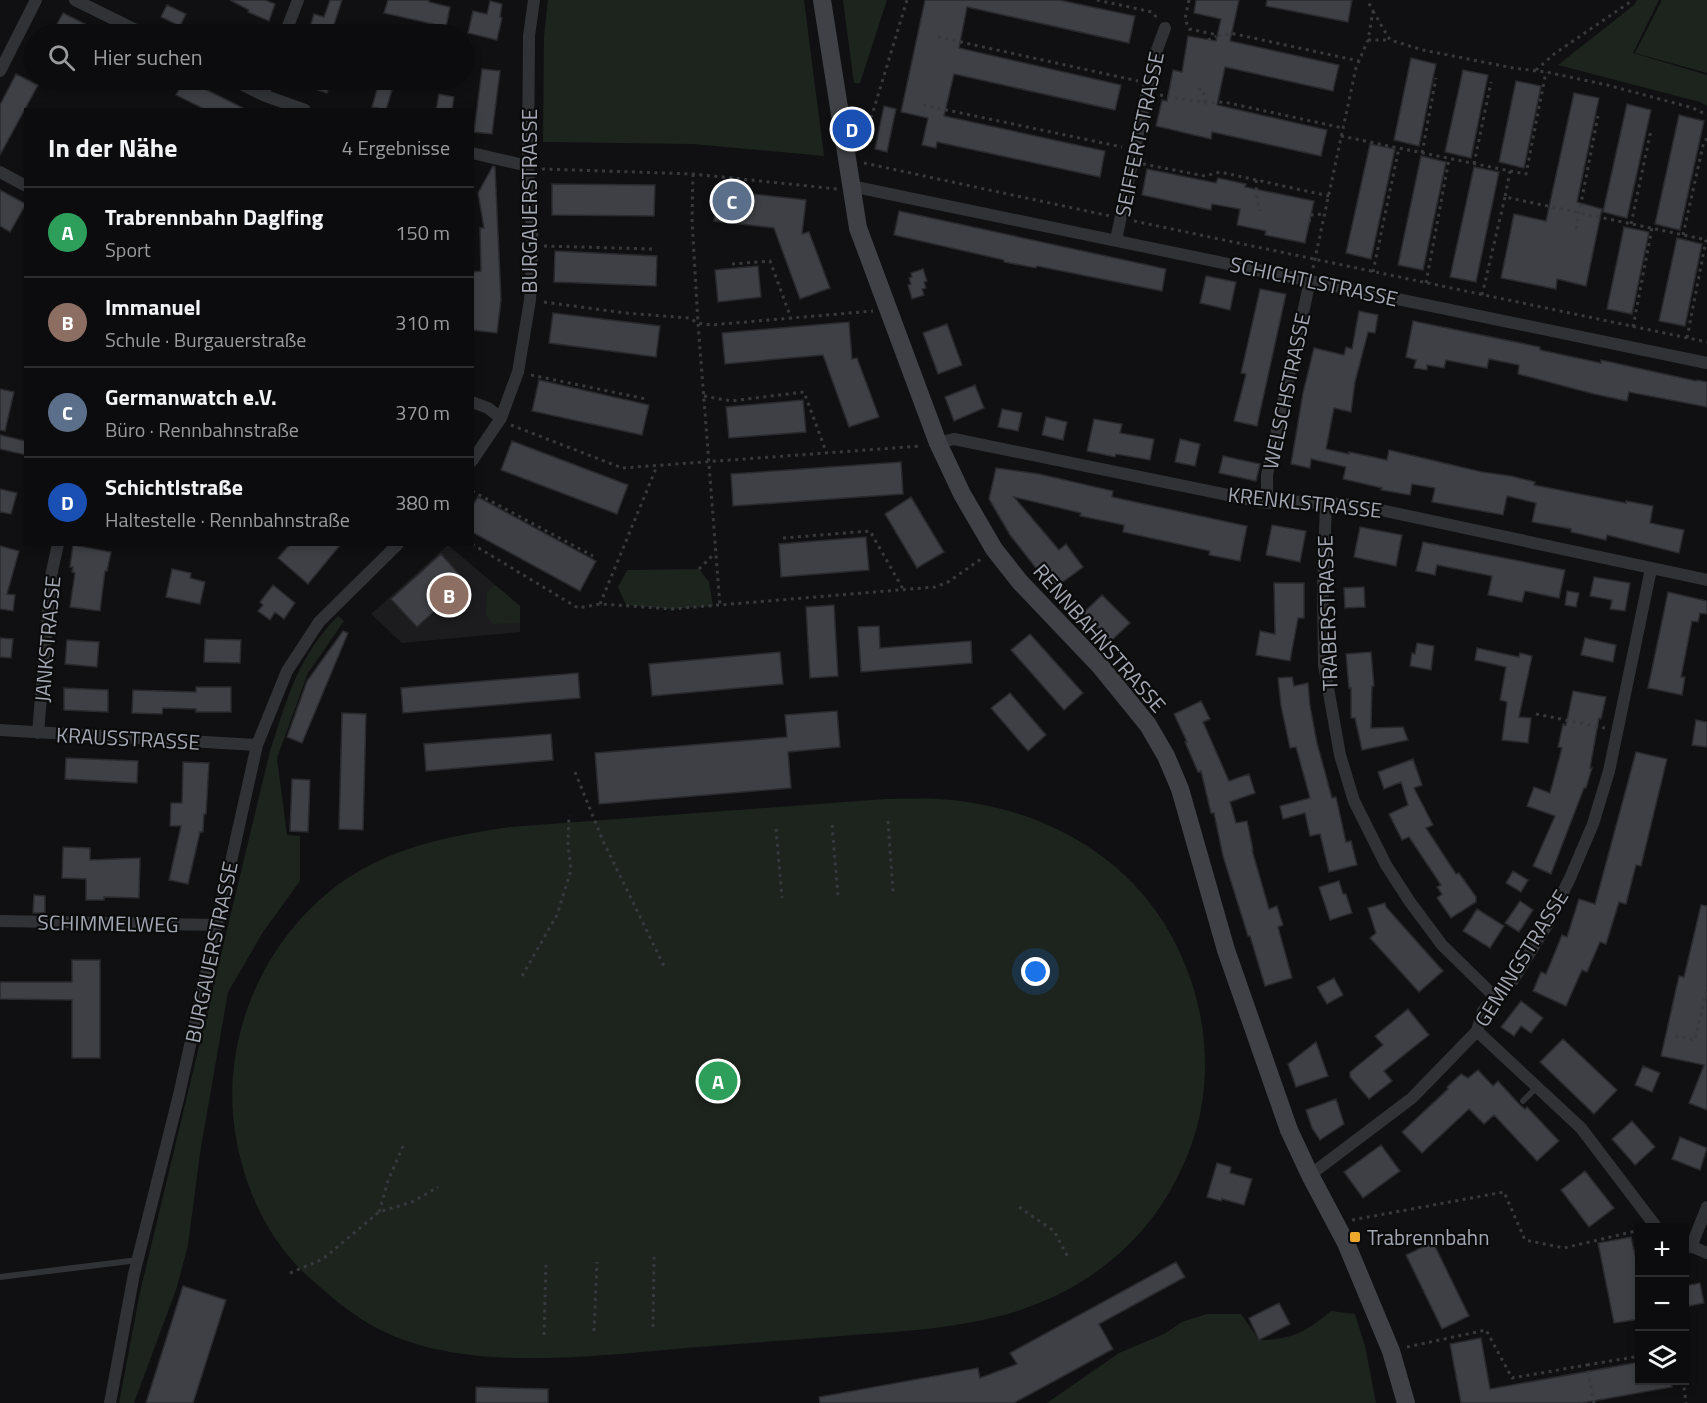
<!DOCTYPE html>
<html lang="de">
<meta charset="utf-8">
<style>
:root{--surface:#0c0c0e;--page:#151517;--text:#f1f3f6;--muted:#9a9b9e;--line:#2c2c2e;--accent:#1a73e8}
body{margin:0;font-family:"Titillium Web",sans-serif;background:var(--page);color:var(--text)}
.controls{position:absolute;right:18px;bottom:18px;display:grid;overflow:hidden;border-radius:0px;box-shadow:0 3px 9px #0003}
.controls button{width:54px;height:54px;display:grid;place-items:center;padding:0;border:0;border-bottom:2px solid var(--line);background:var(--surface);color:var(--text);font:30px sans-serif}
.you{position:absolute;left:1036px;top:972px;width:21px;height:21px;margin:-15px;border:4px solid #fff;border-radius:50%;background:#1a73e8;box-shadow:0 0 0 9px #1a73e833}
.badge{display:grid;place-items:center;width:39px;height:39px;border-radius:50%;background:var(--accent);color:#fff;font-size:20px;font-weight:700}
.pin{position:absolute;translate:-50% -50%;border:3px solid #fff;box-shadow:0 2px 6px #0006}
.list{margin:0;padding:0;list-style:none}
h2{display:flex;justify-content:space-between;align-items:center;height:78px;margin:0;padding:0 24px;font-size:26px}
h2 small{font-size:20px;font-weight:400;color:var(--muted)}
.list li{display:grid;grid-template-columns:39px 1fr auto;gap:18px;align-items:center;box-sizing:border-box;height:90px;padding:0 24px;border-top:2px solid var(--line)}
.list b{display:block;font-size:22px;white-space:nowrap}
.list p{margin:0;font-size:20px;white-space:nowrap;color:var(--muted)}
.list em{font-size:20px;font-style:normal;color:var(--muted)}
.icon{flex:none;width:33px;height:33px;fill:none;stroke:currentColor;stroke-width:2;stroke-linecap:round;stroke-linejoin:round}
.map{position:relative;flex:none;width:1707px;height:1403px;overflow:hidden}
.search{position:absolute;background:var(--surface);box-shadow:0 3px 9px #0003;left:24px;top:24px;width:450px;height:66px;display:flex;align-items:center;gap:15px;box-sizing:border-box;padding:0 21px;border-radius:33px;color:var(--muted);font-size:22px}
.panel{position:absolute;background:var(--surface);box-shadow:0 3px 9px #0003;left:24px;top:108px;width:450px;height:438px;border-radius:0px}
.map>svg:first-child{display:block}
.built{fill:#1c1c1e}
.green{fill:#1d241d}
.building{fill:#3f4045;stroke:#2a2a2e;stroke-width:1.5}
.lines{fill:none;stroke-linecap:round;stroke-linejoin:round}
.path{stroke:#37393d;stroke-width:3;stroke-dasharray:3 4.5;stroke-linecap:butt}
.lane{stroke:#313236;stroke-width:6}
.street{stroke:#313236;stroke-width:12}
.secondary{stroke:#3f4146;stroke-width:18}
.poi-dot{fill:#eea92c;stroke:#0b0b0c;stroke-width:2}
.labels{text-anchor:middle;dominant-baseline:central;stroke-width:4.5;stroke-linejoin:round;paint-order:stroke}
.street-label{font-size:21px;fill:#a2a7b2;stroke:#0b0b0c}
.poi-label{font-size:21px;fill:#a2a7b2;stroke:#0b0b0c;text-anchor:start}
</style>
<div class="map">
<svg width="1707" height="1403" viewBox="0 0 1707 1403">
<rect width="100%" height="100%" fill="#101012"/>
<path class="built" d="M448,545L520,606V632L402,643L371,614Z"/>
<path class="green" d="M548,0H804L824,156L693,144L543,142L544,36Z
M843,0H887L860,83H854Z
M1637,0H1659L1633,53L1707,75V106L1700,102L1558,65L1634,5Z
M1662,0H1707V73L1635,53Z
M699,569L709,582L713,606L672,609L626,605L618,587L627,570Z
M495,585L520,606V623L492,624L486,614L487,592Z
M338,616L344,621L308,673L277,758L287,835L300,836V881L263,932L228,992L200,1153L188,1245L177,1287L134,1403H119L140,1292L270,751C287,699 298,656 338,616Z
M885,799C903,799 921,798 939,799C1034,805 1126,851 1172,937C1205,997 1215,1071 1194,1137C1162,1236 1084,1299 983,1320C941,1329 896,1332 853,1335C806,1339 759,1342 712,1346C614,1353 480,1375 389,1334C369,1325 351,1313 334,1299C318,1285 300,1271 287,1254C255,1215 237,1163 233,1114C225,1013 282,908 374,863C417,842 463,834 510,827Z
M1331,1311L1355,1314L1365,1346L1376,1403H1047L1119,1353L1164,1334L1182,1322L1207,1314H1241L1259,1340C1292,1340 1307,1331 1331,1311Z"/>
<path class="building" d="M230,0H265L275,4L269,21L248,12L249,10Z
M330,0H342L331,34H308L314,14L324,17Z
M388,0H429V2L450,7L446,27L384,13Z
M925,0H1059L1135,16L1129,43L967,7L959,48L1121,85L1115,110L954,74L944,116L1105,151L1100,177L937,142L936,148L922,145L928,118L901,112Z
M1196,0H1239L1230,41L1339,65L1333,91L1225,67L1217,105L1327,130L1321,156L1212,132L1211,139L1156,126L1162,100L1167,101L1173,70L1182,72L1188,36L1216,41L1221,19L1194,13Z
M1267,0H1352L1348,22L1266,6Z
M490,1L502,4L500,17L502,18L497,40L468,33L473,11L487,14Z
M167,5L186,14L180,26L161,17Z
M63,13L83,23L104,34H62L54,30Z
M1411,58L1436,64L1419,146L1394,140Z
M482,69L500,71L492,134L474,132Z
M1463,70L1488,75L1471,158L1445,152Z
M16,74L38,85L0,155V105Z
M184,80H187L247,110H206L176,95Z
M294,80H331L327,93L294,82Z
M1516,81L1541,86L1524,168L1499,162Z
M378,86L392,90L386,110L372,107Z
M1574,93L1599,98L1577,202L1602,209L1586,286L1557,279L1556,289L1501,278L1514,214L1546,221Z
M439,94L454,97L452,110H436Z
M1627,104L1651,110L1627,218L1603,212Z
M884,106L896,109L887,152L875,149Z
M1679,115L1704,121L1680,230L1655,224Z
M1370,144L1395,149L1371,259L1346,253Z
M1421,156L1446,162L1423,270L1398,265Z
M493,166L495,167L501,300L497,333L472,330V272L481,271L480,228H484L478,193Z
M1474,167L1499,172L1476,282L1450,277Z
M1147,169L1216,183L1218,178L1246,184L1245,187L1314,201L1305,243L1265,235L1266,231L1237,225L1240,209L1212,204L1211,210L1142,195Z
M552,184L655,185L654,216L552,215Z
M0,190L26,204L10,232L0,226Z
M718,190L806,200L802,234L809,232L830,288L800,299L774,228L714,221Z
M899,211L1166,269L1162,291L1037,266L1036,268L1004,262V260L894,235Z
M1624,227L1649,232L1632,314L1607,309Z
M1677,238L1702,244L1685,326L1659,321Z
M555,251L657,256L656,286L554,282Z
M758,266L761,297L718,302L715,270Z
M923,269L927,281L924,282L926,288L922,289L924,295L912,299L908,285L911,284L909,278L912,277L911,273Z
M1206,276L1236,282L1230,310L1200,303Z
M1260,289L1286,294L1257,426L1234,421L1246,374L1241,373Z
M1359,311L1378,315L1375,333L1368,332L1355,382L1351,412L1334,408L1326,449L1349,454V452L1387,460L1389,450L1482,472L1511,476L1535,482L1534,485L1626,503V501L1653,506L1650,523L1684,530L1679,553L1607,535L1606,540L1571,532V529L1532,522L1536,503L1507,496L1503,515L1432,502L1435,488L1412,484L1410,495L1381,490L1382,488L1343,479L1346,467L1311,459L1310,468L1291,464L1303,393L1314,348L1344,355L1346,347L1352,349Z
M553,313L660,326L656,357L549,343Z
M1413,321L1540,347V350L1601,363V360L1696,381L1697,380L1707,382V407L1629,392L1627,401L1594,394L1518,374L1519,365L1489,359L1487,368L1446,360L1444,368L1427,365V370L1414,368L1416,360L1406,357Z
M849,322L852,359L857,358L879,417L849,427L823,355L725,364L722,333Z
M947,324L962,365L938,374L923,333Z
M539,380L649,405L642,435L532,411Z
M975,385L984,408L954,421L945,397Z
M0,389L14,392L5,431L0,430Z
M803,400L806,432L729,438L726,407Z
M1002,409L1022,413L1018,431L998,427Z
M1046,417L1067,422L1063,440L1042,435Z
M1094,419L1122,424L1120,433L1154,439L1150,460L1116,454L1115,457L1087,451Z
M0,435L26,441V455L0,449Z
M1180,439L1200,444L1195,466L1175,462Z
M512,441L628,485L617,514L501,470Z
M1223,456L1260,464L1256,481L1219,473Z
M901,462L903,494L733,506L731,474Z
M996,468L1039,474L1113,491L1112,497L1247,526L1240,561L1209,555L1210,551L1123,532L1124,525L1080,516L1081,513L1014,497L1059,550L1066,544L1083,567L1056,587L1042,569L1039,572L1010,535L989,499Z
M0,489L17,493L11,514L0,512Z
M478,497L596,561L580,591L472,532V506Z
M911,497L944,552L917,568L885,514Z
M1272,525L1306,531L1300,562L1266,555Z
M1360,527L1402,535L1396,566L1354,557Z
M866,537L869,570L781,577L779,544Z
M1423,542L1565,570L1559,598L1525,591L1522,602L1488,595L1492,576L1437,565L1435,575L1416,571Z
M290,544H341L308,584L278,558Z
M73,545L111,552L107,571H105L100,611L70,607L75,573L72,572L73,567H70Z
M0,546L19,551L7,594L15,595L13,611L0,609Z
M441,554L466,582L417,627L391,599Z
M172,569L191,573L190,578L205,582L200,604L166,597Z
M1594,577L1630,583L1625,611L1610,609L1612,600L1590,596Z
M1274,583H1304V618H1298L1290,661L1256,655L1260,631L1275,634Z
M273,585L295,603L284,619L275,612L270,620L258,611L263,605L260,602Z
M1364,587L1365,607L1345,608L1344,588Z
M1567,591L1579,593L1576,607L1565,605Z
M1668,592L1707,601V614L1700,613L1698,622L1692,621L1681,677H1685L1682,695L1648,688Z
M1102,595L1130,623L1111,641L1083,613Z
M834,605L838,676L810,678L806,607Z
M879,626L880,648L971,641L972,663L861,672L858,627Z
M343,631L348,633L302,743L287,737L307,681Z
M1030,634L1083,693L1064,710L1011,650Z
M0,638L13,639L11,658L0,657Z
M1585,638L1616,645L1613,662L1581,655Z
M205,639L241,640L240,663L204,662Z
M67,640L99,642L97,667L65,664Z
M1417,643L1434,646L1431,670L1410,666L1412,653L1415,654Z
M1477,648L1519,657L1520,653L1532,656L1519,717L1531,718L1528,743L1502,740L1507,702L1500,700L1506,667L1475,660Z
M780,652L783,684L652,696L649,664Z
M1371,652L1374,686H1372L1371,728L1403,727L1408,740L1362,750L1355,718H1351V688H1349L1346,654Z
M578,673L580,698L403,713L401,688Z
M1292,677L1294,686L1308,683L1310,706L1317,743L1332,798L1336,797L1346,842L1351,841L1357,865L1329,872L1320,834L1310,836L1305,813L1283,819L1280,806L1310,798L1296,747L1290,748L1281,706L1278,678Z
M196,687H231V712H196V709L163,708L162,714L132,713L133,690L196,692Z
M64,688L108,690V712L64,710Z
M1573,691L1606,697L1601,719L1599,718L1590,768H1592L1586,788H1584L1551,874L1533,866L1555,816L1527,806L1534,787L1550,793L1562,748L1558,747L1563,724L1566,725Z
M1010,693L1046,735L1028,751L991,708Z
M1201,701L1210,719L1203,722L1229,781L1249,774L1255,793L1230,802L1236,823L1247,821L1253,850H1252L1269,909L1277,906L1283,925L1278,927L1292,978L1265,986L1250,936H1248L1223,856L1214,813H1211L1201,771L1198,772L1185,742H1187L1174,714Z
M837,711L840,747L788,752L791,788L599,804L595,753L787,737L785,715Z
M342,713L366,714L363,830L339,829Z
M1696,720L1707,722V747L1692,745Z
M551,734L553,760L426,771L424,744Z
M1636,752L1667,759L1641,866L1636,865L1626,904L1619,902L1606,944L1600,942L1587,972L1582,970L1566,1006L1533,991L1541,972L1546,974L1562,935L1567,937L1579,899L1595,904Z
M66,758L138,761L137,783L65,779Z
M1413,759L1422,785L1414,788L1433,825L1426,828L1456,874L1459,873L1476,897V902L1451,918L1437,898L1442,894L1437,887L1441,885L1409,837L1402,840L1389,814L1408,805L1401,782L1384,789L1378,772Z
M183,762L209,763L206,814H204L203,832H200L188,884L169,880L181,826H170L171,803H182Z
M292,779L310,780L308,832L290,831Z
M63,847L90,848V860L140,858L139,898L104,897V900H86V879L62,878Z
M1513,871L1528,880L1521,892L1506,883Z
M1339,881L1343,894H1346L1352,913L1330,920L1319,887Z
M34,895L45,896V913H33Z
M1520,901L1533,910L1519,932L1505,923Z
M1385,903L1386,907L1443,971L1419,992L1370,938L1376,933L1368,908Z
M1701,905L1707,906V1110L1689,1103L1704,1065L1661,1056L1679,976L1684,977Z
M1477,909L1504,926L1490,948L1463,931Z
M72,960H100V1058H72V1000L0,999V982H72Z
M1334,978L1343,995L1327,1004L1317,987Z
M1521,1001L1543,1018L1531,1033L1521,1026L1514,1036L1501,1027Z
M1408,1009L1429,1035L1384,1071L1392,1081L1369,1099L1350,1077V1072L1383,1045L1375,1036Z
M1563,1039L1617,1090L1594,1114L1540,1062Z
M1316,1042L1328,1076L1296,1087L1288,1064Z
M1643,1066L1660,1073L1652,1092L1635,1085Z
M1478,1070L1493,1086L1498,1081L1520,1105L1525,1109L1527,1107L1559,1141L1537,1161L1494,1115L1484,1124L1469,1109L1422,1153L1402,1132L1448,1089L1447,1087L1461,1074L1468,1078Z
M1336,1099L1344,1124L1320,1140L1312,1128L1306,1110Z
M1632,1121L1655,1147L1635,1165L1612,1139Z
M1680,1137L1707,1148L1700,1170L1672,1159Z
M1381,1145L1400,1171L1363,1198L1344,1172Z
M1217,1163L1231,1167L1230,1173L1252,1179L1244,1205L1222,1199L1221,1201L1207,1197Z
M1585,1171L1614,1208L1589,1227L1561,1190Z
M1631,1237L1640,1276V1319L1614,1323L1598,1243Z
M1433,1242L1469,1316L1442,1329L1406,1255Z
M1176,1262L1185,1277L1099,1324L1113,1349L1014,1403H820L819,1397L978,1368L980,1378L1017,1364L1010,1353Z
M1700,1283L1704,1303L1684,1307V1286Z
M183,1286L226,1300L193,1403H146Z
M1279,1303L1290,1324L1259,1340L1249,1318Z
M1481,1338L1490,1389L1640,1362V1380H1671L1672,1387L1582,1403H1461L1450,1344Z
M476,1387L548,1389V1403H476Z"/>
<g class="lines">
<path class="path" d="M1097,0L1152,12L1157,18
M1189,0L1185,19L1189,29L1223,36L1230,33L1359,61
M1373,11L1390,40L1423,50L1513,68L1546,72L1607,85L1693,108L1707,115
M938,37L1138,81
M1208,40L1216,36
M1368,40H1390
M1536,70L1554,54L1633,0
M1198,89L1203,90L1206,103
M1160,95L1206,103L1224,102L1343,128
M923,105L1122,147
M1341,136L1510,171L1505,197L1707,240
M859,137L872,115L907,0
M1422,153L1436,78
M864,163L1110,216
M1143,164L1205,176L1220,172L1329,196
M1474,164L1491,82
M542,169L693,174L837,189
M1510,171L1526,174L1546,72
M693,174L692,219L698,323L720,606
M1256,180L1257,200L1260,211
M1134,221L1707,342
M1309,222L1310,215L1325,214
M1631,224L1651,130
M1576,229L1598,116
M1683,235L1704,141L1707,139
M544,246L653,249
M732,264L770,261L791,318
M1313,268L1356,68L1368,40L1373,11L1367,0
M1373,272L1399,148
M1426,283L1449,159
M1482,295L1505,197
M544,302L625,313L689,318L698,323L711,325L873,311
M1633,327L1652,228
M1687,338L1706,240
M531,375L646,399
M704,396L731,401L804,392L827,454
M511,425L622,468L921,446
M472,491L593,556
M783,538L870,531L903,589
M472,544L578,608L600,604L672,609L935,587L948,582L981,559
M699,569L715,553
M600,604L657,466
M1536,714L1605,728
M575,772L603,841L664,966
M888,821L893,892
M832,825L838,895
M776,829L782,898
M522,976L557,915L571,870L568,843L569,815
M1675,1036L1695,1040L1707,988
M1019,1207L1054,1231L1068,1257
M379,1212L388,1181L403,1146
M1352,1220L1504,1192L1525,1240L1564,1248L1640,1230
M290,1273L323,1259L379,1212L412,1202L438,1187
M653,1327L654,1257
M594,1331L597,1262
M544,1335L546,1265
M1407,1347L1486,1330L1512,1378L1587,1365L1594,1403
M1587,1365L1640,1356
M1683,1380L1686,1403"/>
<path class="lane" d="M1523,1101L1537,1087
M0,1277L138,1260"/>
<path class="street" d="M75,0L144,34
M285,34L298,0
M0,71L36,0
M233,80L263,95L305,110
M263,95L269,80
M472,153L528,166
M0,172L26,186
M851,186L1707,363
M1116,240L1154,58L1165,28
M472,402L488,408L501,418
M938,443L954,439L1267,503L1286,501L1357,505L1707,580
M472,461L501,418L518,372L530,300L533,246L528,166L529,36L534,0
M1267,503V475L1310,281
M1326,503L1323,590L1324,665L1340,755L1354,801L1386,865L1410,902L1442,945L1495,997
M0,730L257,745
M38,733L51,576L58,544
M0,921L217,925
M1477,1031L1581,1128L1657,1228
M1310,1175L1412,1098L1477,1031L1483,1011L1495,997L1513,980L1547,925L1570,878L1593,824L1609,771L1651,569
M1686,1244L1707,1253
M1691,1247L1707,1207
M110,1403L134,1274L179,1095L257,745L287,671L319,622L398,544"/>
<path class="secondary" d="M822,0L858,228L938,443L962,494L994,549L1020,582L1100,666L1148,725L1166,756L1180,789L1226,950L1276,1093L1289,1130L1310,1175L1346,1243L1391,1351L1406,1403"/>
</g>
<rect class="poi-dot" x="1349" y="1231" width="12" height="12" rx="3"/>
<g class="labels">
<g class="street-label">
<text transform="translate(1139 134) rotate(-78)">SEIFFERTSTRASSE</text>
<text transform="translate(529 201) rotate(-90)">BURGAUERSTRASSE</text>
<text transform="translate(1314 281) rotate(12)">SCHICHTLSTRASSE</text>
<text transform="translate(1286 391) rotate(-78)">WELSCHSTRASSE</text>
<text transform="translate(1305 502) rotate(6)">KRENKLSTRASSE</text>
<text transform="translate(1327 613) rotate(-92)">TRABERSTRASSE</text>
<text transform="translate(1100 638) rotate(49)">RENNBAHNSTRASSE</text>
<text transform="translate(47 639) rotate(-85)">JANKSTRASSE</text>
<text transform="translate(128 738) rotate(3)">KRAUSSTRASSE</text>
<text transform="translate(108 923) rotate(1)">SCHIMMELWEG</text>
<text transform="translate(211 952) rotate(-78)">BURGAUERSTRASSE</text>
<text transform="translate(1521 958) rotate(-58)">GEMINGSTRASSE</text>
</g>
<g class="poi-label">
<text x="1367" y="1237">Trabrennbahn</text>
</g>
</g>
</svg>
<div class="controls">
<button>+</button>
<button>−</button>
<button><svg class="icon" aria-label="layers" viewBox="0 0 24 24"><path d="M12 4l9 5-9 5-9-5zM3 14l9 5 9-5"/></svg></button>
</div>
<div class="you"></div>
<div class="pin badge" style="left:718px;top:1081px;background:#2e9e5b">A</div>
<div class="pin badge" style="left:449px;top:595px;background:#8d6e63">B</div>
<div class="pin badge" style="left:732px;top:201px;background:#5c6f8a">C</div>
<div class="pin badge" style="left:852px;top:129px;background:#1a4fb4">D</div>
<div class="search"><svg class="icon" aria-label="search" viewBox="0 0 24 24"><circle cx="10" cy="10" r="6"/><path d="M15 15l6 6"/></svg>Hier suchen</div>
<section class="panel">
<h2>In der Nähe<small>4 Ergebnisse</small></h2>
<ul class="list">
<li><span class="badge" style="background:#2e9e5b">A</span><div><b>Trabrennbahn Daglfing</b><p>Sport</p></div><em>150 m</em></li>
<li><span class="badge" style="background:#8d6e63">B</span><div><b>Immanuel</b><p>Schule · Burgauerstraße</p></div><em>310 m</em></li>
<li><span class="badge" style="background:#5c6f8a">C</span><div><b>Germanwatch e.V.</b><p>Büro · Rennbahnstraße</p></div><em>370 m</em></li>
<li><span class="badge" style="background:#1a4fb4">D</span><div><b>Schichtlstraße</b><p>Haltestelle · Rennbahnstraße</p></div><em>380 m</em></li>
</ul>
</section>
</div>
